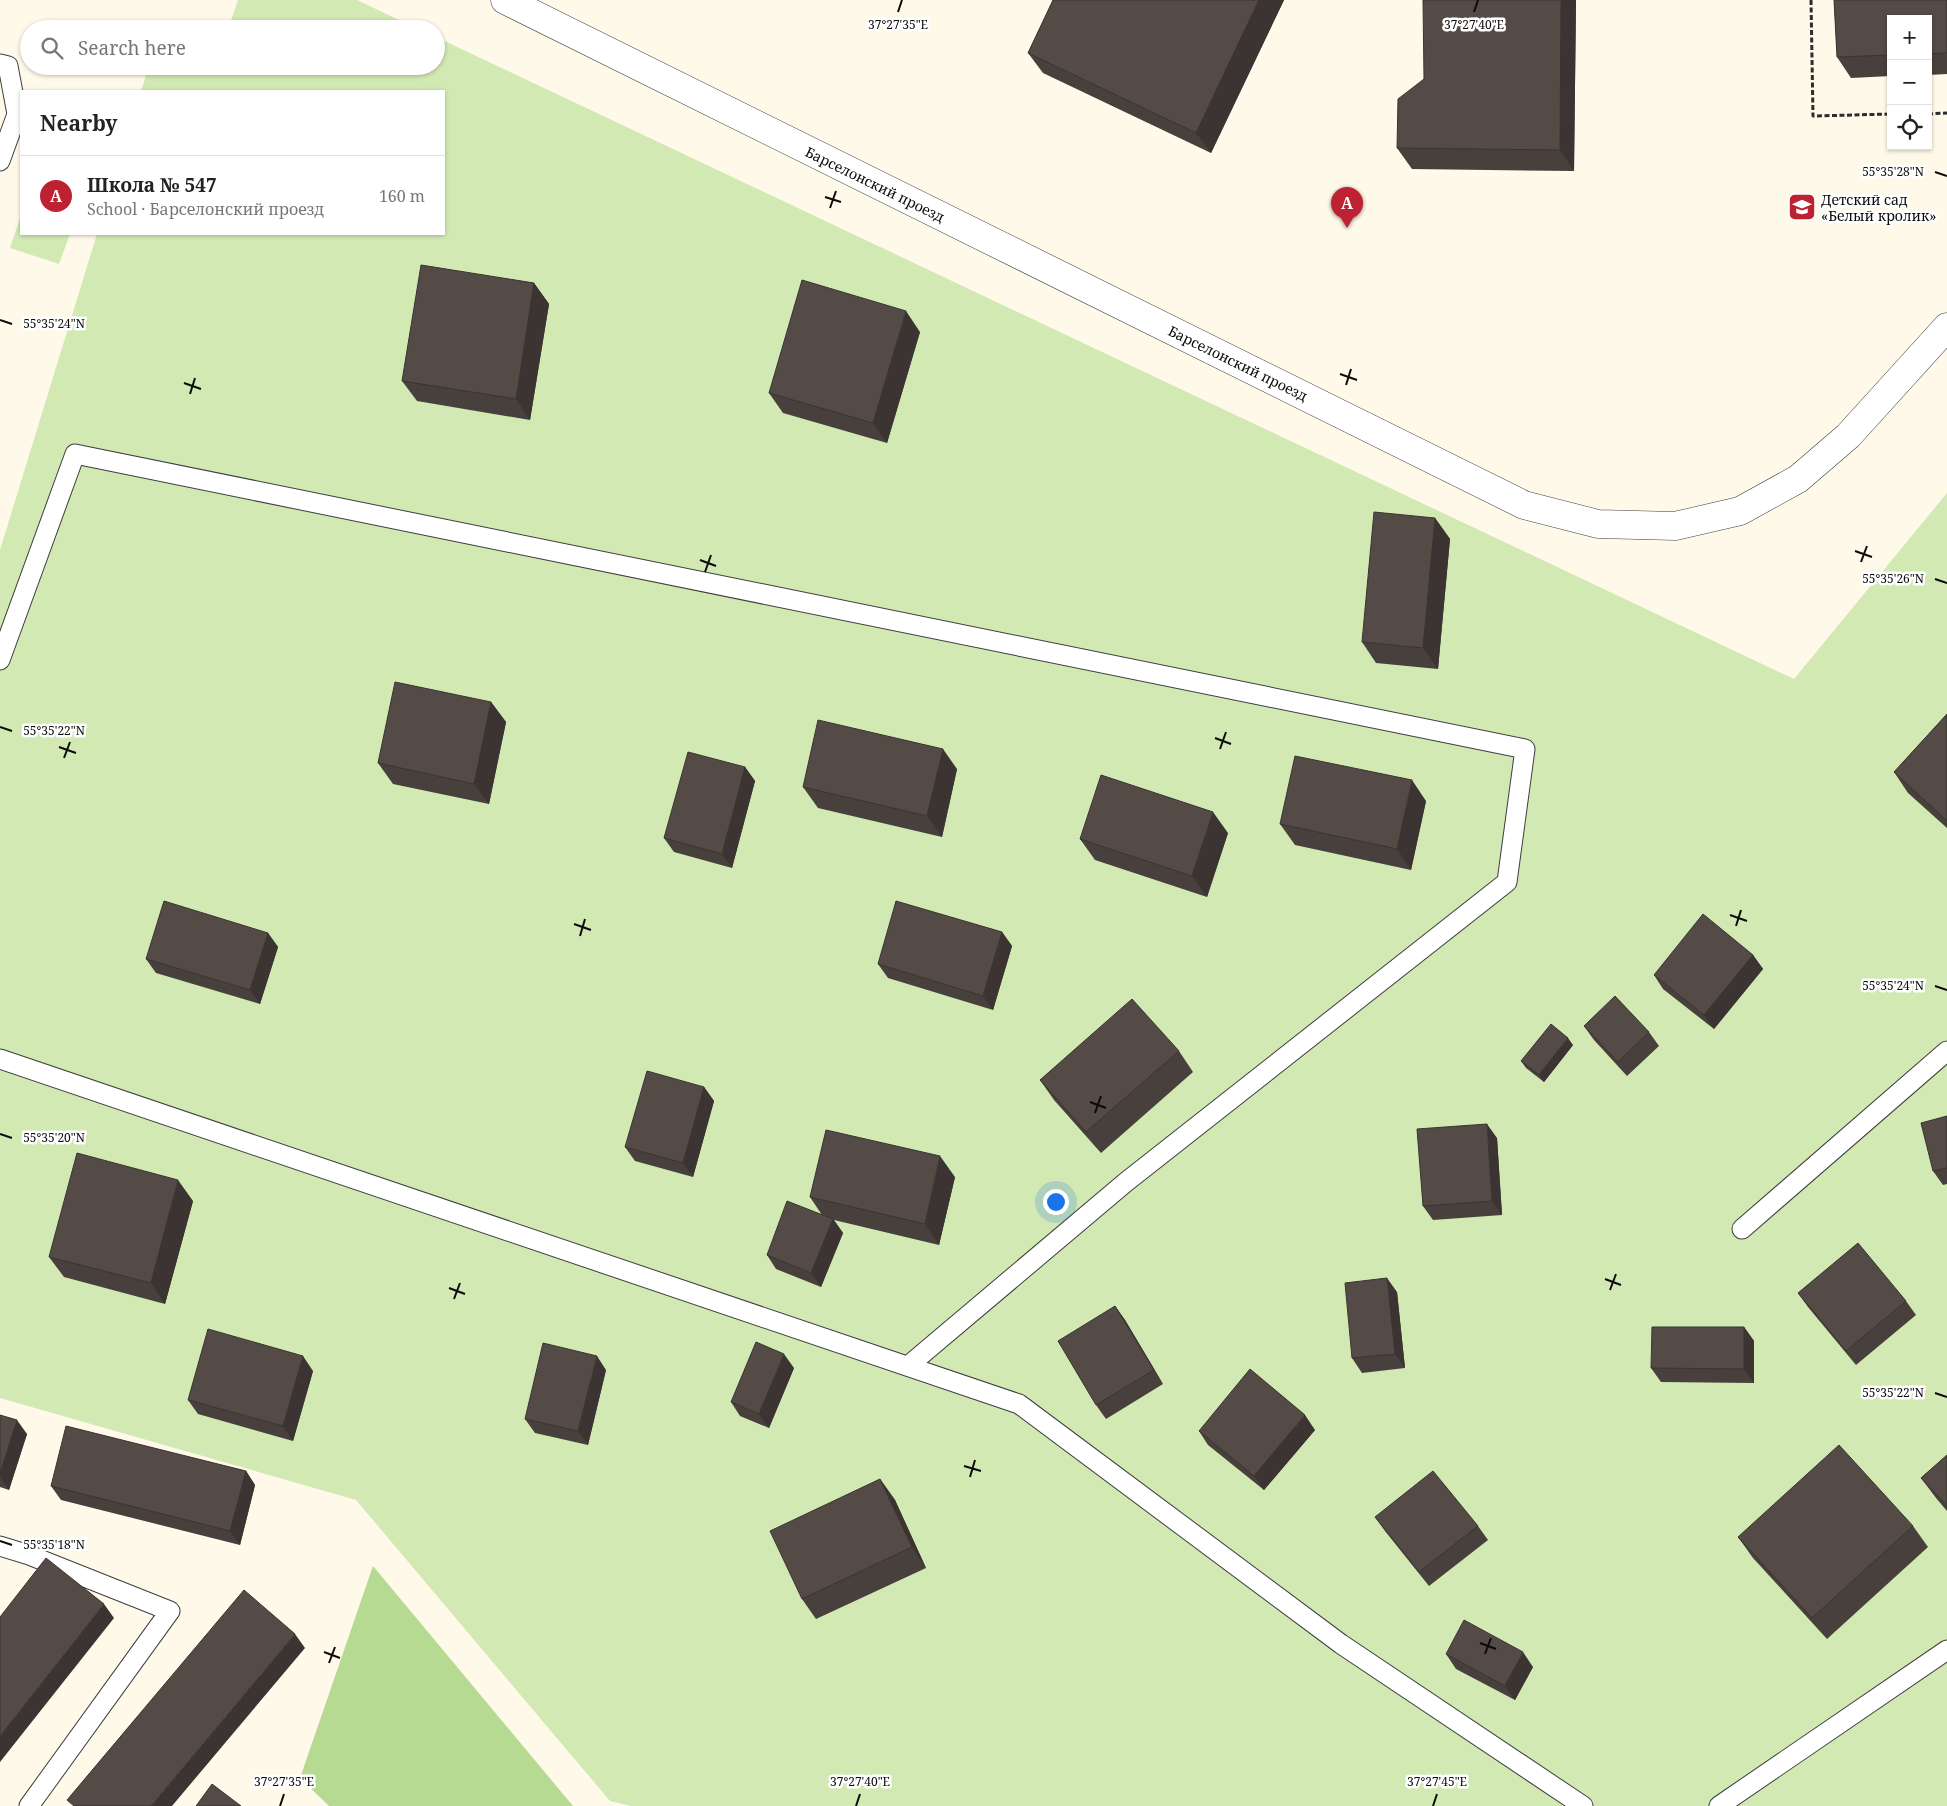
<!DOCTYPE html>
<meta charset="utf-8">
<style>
:root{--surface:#fff;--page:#f2f2f2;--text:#222;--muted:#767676;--line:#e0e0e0;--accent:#bd2132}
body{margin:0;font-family:"Noto Serif",serif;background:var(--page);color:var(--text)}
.controls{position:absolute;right:15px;top:15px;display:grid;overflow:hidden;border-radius:0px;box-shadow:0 1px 4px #0004}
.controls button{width:45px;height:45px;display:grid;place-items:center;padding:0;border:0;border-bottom:1px solid var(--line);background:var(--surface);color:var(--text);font:25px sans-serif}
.you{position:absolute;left:1055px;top:1201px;width:18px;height:18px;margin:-12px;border:4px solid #fff;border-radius:50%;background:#1a73e8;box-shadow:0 0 0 8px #1a73e833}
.badge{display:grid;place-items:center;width:32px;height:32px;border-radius:50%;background:var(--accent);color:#fff;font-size:16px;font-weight:700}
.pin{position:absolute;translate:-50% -41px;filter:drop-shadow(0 1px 2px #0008)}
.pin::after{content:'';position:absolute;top:26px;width:18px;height:15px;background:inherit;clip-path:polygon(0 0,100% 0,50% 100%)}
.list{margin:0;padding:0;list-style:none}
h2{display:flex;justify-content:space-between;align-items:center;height:65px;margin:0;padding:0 20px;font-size:21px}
h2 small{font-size:16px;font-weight:400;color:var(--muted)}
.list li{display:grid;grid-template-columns:32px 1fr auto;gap:15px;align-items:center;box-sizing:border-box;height:80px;padding:0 20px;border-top:1px solid var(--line)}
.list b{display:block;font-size:19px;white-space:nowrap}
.list p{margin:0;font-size:16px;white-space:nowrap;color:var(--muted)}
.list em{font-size:16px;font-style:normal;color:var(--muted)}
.icon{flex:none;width:28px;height:28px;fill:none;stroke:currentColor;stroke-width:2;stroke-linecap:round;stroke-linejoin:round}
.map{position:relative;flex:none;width:1947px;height:1806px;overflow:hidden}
.search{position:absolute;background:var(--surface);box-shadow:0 1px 4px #0004;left:20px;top:20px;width:425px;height:55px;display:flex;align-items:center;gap:12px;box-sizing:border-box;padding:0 18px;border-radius:28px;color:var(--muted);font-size:19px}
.panel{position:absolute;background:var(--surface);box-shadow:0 1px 4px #0004;left:20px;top:90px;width:425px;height:145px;border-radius:0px}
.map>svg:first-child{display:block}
.green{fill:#d2e9b3}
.forest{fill:#b7da92}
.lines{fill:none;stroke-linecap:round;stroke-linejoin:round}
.lane-casing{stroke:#3e3e3e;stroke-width:21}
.street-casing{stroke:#3e3e3e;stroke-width:29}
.path{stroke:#2d2d2d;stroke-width:3;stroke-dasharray:5 2.5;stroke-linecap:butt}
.lane{stroke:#fff;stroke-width:19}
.street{stroke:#fff;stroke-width:28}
.wall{fill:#48403d}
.shaded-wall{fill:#3b3432}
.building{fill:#544b47;stroke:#3b3432}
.ticks{fill:none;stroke:#0b0b0b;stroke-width:2}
.labels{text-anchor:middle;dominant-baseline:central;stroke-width:5;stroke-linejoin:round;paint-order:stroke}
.street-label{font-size:14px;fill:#0b0b0b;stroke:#fff}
.poi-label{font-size:14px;fill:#0b0b0b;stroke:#fff;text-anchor:start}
.ticks-label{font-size:12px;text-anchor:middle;fill:#0b0b0b;stroke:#fff;stroke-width:5;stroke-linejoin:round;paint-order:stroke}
</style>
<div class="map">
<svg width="1947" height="1806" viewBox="0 0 1947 1806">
<rect width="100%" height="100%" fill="#fff9e9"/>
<path class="green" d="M238,0H357L418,29H228Z
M436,37L1794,679L1947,493V1806H631L610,1801L356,1500L0,1398V550L97,234H444V91H141L149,66H436Z
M21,215V234H70L59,264L10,248Z"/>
<path class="forest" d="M373,1566L573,1806H329L300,1778Z"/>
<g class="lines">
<g class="lane-casing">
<path id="lane" d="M0,64L8,66L17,114L0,161
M0,660L75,454L1525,749L1507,882L1126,1182L908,1366
M0,1059L1019,1404L1341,1644L1583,1806
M1742,1229L1947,1051
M0,1546L29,1555L170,1611L29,1806
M1719,1806L1947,1650"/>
</g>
<g class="street-casing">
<path id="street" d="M505,0L1524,505L1598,524L1675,526L1740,511L1798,479L1848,436L1947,327"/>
</g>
<path class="path" d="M1811,0L1813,116L1891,114
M1928,114L1947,113"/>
<use href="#lane" class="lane"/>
<use href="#street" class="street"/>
</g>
<path class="wall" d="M1053,0H1284L1211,153L1043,73L1028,53Z
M1576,0L1574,171L1412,169L1397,148L1424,79Z
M1834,0H1947V74L1928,75V19H1891V76L1851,78L1837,57Z
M534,283L549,304L530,420L417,401L402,381Z
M920,332L887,443L783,413L769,393Z
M1435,518L1450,539L1438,669L1376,663L1362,642Z
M491,702L506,722L489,804L393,784L378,763Z
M1947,714V828L1908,793L1894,772Z
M745,767L755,781L732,868L674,852L664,838Z
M957,769L942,837L818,808L803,787Z
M1426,801L1411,870L1295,845L1280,824Z
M1228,833L1207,897L1095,860L1080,839Z
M1002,932L1012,946L993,1010L888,978L878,964Z
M268,933L278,947L260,1004L156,973L146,959Z
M1753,955L1763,969L1714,1029L1663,989L1654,975Z
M1584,1026L1649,1032L1659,1046L1627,1076L1594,1040Z
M1573,1045L1544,1082L1526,1068L1521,1061Z
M1179,1051L1193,1072L1101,1153L1054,1100L1040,1080Z
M704,1087L714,1101L693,1177L635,1161L625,1147Z
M1947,1116V1184L1943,1185L1933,1171Z
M1497,1138L1502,1215L1433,1220L1423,1206Z
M955,1177L939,1245L834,1220L843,1233L821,1287L776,1269L767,1255L822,1215L810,1197Z
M193,1201L165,1304L64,1277L49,1257Z
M1397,1292L1405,1368L1362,1373L1352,1358Z
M1798,1293L1906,1301L1916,1315L1856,1365L1808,1307Z
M1115,1306L1125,1320L1163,1384L1106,1419L1096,1405Z
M1744,1327L1754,1341V1383L1661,1382L1651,1368Z
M794,1368L769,1428L740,1416L731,1402Z
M606,1370L588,1445L535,1433L525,1419Z
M313,1371L293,1441L198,1414L188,1400Z
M0,1415L27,1434L9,1490L0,1487Z
M1315,1430L1264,1490L1208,1445L1199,1431Z
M1947,1455V1511L1936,1498L1921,1478Z
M246,1471L255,1485L240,1545L61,1500L51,1486Z
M880,1479L895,1500L926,1568L816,1619L802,1599Z
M1375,1517L1478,1526L1488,1540L1429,1586L1385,1531Z
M1913,1526L1928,1547L1827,1639L1753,1558L1738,1537Z
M1446,1654L1533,1667L1515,1700L1456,1669Z"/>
<path class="shaded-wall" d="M1259,0H1284L1211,153L1196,133Z
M1561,0H1576L1574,171L1560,150Z
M534,283L549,304L530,420L516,399Z
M906,311L920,332L887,443L873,423Z
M1435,518L1450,539L1438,669L1423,648Z
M491,702L506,722L489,804L474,784Z
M943,749L957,769L942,837L927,816Z
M745,767L755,781L732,868L722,854Z
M1412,780L1426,801L1411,870L1397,849Z
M1213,812L1228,833L1207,897L1192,876Z
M1002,932L1012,946L993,1010L983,996Z
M268,933L278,947L260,1004L250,990Z
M1753,955L1763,969L1714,1029L1704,1015Z
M1568,1038L1573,1045L1544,1082L1539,1075Z
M704,1087L714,1101L693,1177L683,1163Z
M1487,1124L1497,1138L1502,1215L1492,1201Z
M940,1156L955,1177L939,1245L925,1224Z
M178,1180L193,1201L165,1304L151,1283Z
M833,1219L843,1233L821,1287L811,1273Z
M1387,1278L1397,1292L1405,1368L1395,1354Z
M1115,1306L1125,1320L1163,1384L1154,1370Z
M1744,1327L1754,1341V1383L1744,1369Z
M784,1354L794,1368L769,1428L759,1414Z
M303,1356L313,1371L293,1441L283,1426Z
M597,1356L606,1370L588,1445L578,1431Z
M1305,1415L1315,1430L1264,1490L1254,1476Z
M17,1420L27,1434L9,1490L0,1477V1474Z
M246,1471L255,1485L240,1545L230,1531Z
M880,1479L895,1500L926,1568L912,1547Z
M104,1604L114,1618L0,1762V1736Z
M295,1634L305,1648L172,1806H151Z
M1523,1652L1533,1667L1515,1700L1505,1686Z"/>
<path class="building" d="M1053,0H1259L1196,133L1028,53Z
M1423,0H1561L1560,150L1397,148L1398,99L1424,79Z
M1834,0H1947V53L1928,54V19H1891V55L1837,57Z
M421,265L534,283L516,399L402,381Z
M802,280L906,311L873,423L769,393Z
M1374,512L1435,518L1423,648L1362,642Z
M395,682L491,702L474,784L378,763Z
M1947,714V821L1894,772Z
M818,720L943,749L927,816L803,787Z
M688,752L745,767L722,854L664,838Z
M1295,756L1412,780L1397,849L1280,824Z
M1101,775L1213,812L1192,876L1080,839Z
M164,901L268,933L250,990L146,959Z
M896,901L1002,932L983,996L878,964Z
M1703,914L1753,955L1704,1015L1654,975Z
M1615,996L1649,1032L1618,1062L1584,1026Z
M1132,999L1179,1051L1086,1132L1040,1080Z
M1551,1024L1568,1038L1539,1075L1521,1061Z
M647,1071L704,1087L683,1163L625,1147Z
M1947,1116V1168L1933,1171L1921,1123Z
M1487,1124L1492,1201L1423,1206L1417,1129Z
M826,1130L940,1156L925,1224L810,1197Z
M77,1153L178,1180L151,1283L49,1257Z
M787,1201L833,1219L811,1273L767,1255Z
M1858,1243L1906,1301L1846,1351L1798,1293Z
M1387,1278L1395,1354L1352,1358L1345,1283Z
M1115,1306L1154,1370L1096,1405L1058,1341Z
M1652,1327H1744V1369L1651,1368Z
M208,1329L303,1356L283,1426L188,1400Z
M756,1342L784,1354L759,1414L731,1402Z
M543,1343L597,1356L578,1431L525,1419Z
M1250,1369L1305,1415L1254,1476L1199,1431Z
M0,1415L17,1420L0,1474Z
M66,1426L246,1471L230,1531L51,1486Z
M1839,1445L1913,1526L1812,1618L1738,1537Z
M1947,1455V1506L1921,1478Z
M1433,1471L1478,1526L1419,1572L1375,1517Z
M880,1479L912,1547L802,1599L770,1531Z
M46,1558L104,1604L0,1736V1617Z
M244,1590L295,1634L151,1806H74L67,1800Z
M1464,1620L1523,1652L1505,1686L1446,1654Z
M212,1784L241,1806H196Z"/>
<path class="ticks" d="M898,12L902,0M1474,12L1478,0M1935,172L1947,176M825,197L841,202M830,208L836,191M0,320L12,324M1340,374L1357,380M184,383L201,389M1346,385L1351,369M190,394L195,378M1855,551L1872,557M700,560L716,566M1861,562L1867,546M705,572L711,555M1935,579L1947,583M0,727L12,731M1215,738L1231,744M59,747L76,753M1220,749L1226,732M64,758L70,742M1730,915L1747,921M574,924L591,930M1736,926L1741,910M580,936L585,919M1935,986L1947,990M1090,1102L1106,1108M1095,1113L1101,1096M0,1134L12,1138M1605,1279L1621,1285M449,1288L465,1294M1610,1290L1616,1274M454,1299L460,1283M1935,1393L1947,1397M964,1466L981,1471M970,1477L975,1460M0,1541L12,1545M1480,1643L1496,1649M324,1652L340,1658M1485,1654L1491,1638M329,1663L335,1647M280,1806L284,1794M856,1806L860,1794M1433,1806L1437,1794"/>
<defs>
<g id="school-square" transform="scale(1.4375)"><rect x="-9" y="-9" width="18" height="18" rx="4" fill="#bd2132" stroke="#fff"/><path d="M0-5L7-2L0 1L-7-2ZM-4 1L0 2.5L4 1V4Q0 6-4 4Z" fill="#fff"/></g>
</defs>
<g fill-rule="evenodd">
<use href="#school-square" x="1802" y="207"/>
</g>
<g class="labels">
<g class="street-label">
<text transform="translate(875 184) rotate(26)">Барселонский проезд</text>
<text transform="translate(1238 363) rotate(26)">Барселонский проезд</text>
</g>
<g class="poi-label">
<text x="1821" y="199">Детский сад<tspan x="1821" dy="16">«Белый кролик»</tspan></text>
</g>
</g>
<g class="ticks-label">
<text x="898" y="29">37°27'35"E</text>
<text x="1474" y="29">37°27'40"E</text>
<text x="1893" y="176">55°35'28"N</text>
<text x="54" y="328">55°35'24"N</text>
<text x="1893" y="583">55°35'26"N</text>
<text x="54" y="735">55°35'22"N</text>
<text x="1893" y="990">55°35'24"N</text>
<text x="54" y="1142">55°35'20"N</text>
<text x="1893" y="1397">55°35'22"N</text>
<text x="54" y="1549">55°35'18"N</text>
<text x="284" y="1786">37°27'35"E</text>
<text x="860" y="1786">37°27'40"E</text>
<text x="1437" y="1786">37°27'45"E</text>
</g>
</svg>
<div class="controls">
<button>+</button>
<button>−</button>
<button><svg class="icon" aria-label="locate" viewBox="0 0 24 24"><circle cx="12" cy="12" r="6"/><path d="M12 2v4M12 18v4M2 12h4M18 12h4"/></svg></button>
</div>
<div class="you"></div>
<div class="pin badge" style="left:1347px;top:228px">A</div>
<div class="search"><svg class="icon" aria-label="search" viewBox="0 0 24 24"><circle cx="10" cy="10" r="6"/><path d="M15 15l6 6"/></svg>Search here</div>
<section class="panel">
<h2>Nearby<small></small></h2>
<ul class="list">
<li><span class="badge">A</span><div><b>Школа № 547</b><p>School · Барселонский проезд</p></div><em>160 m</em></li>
</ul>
</section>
</div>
